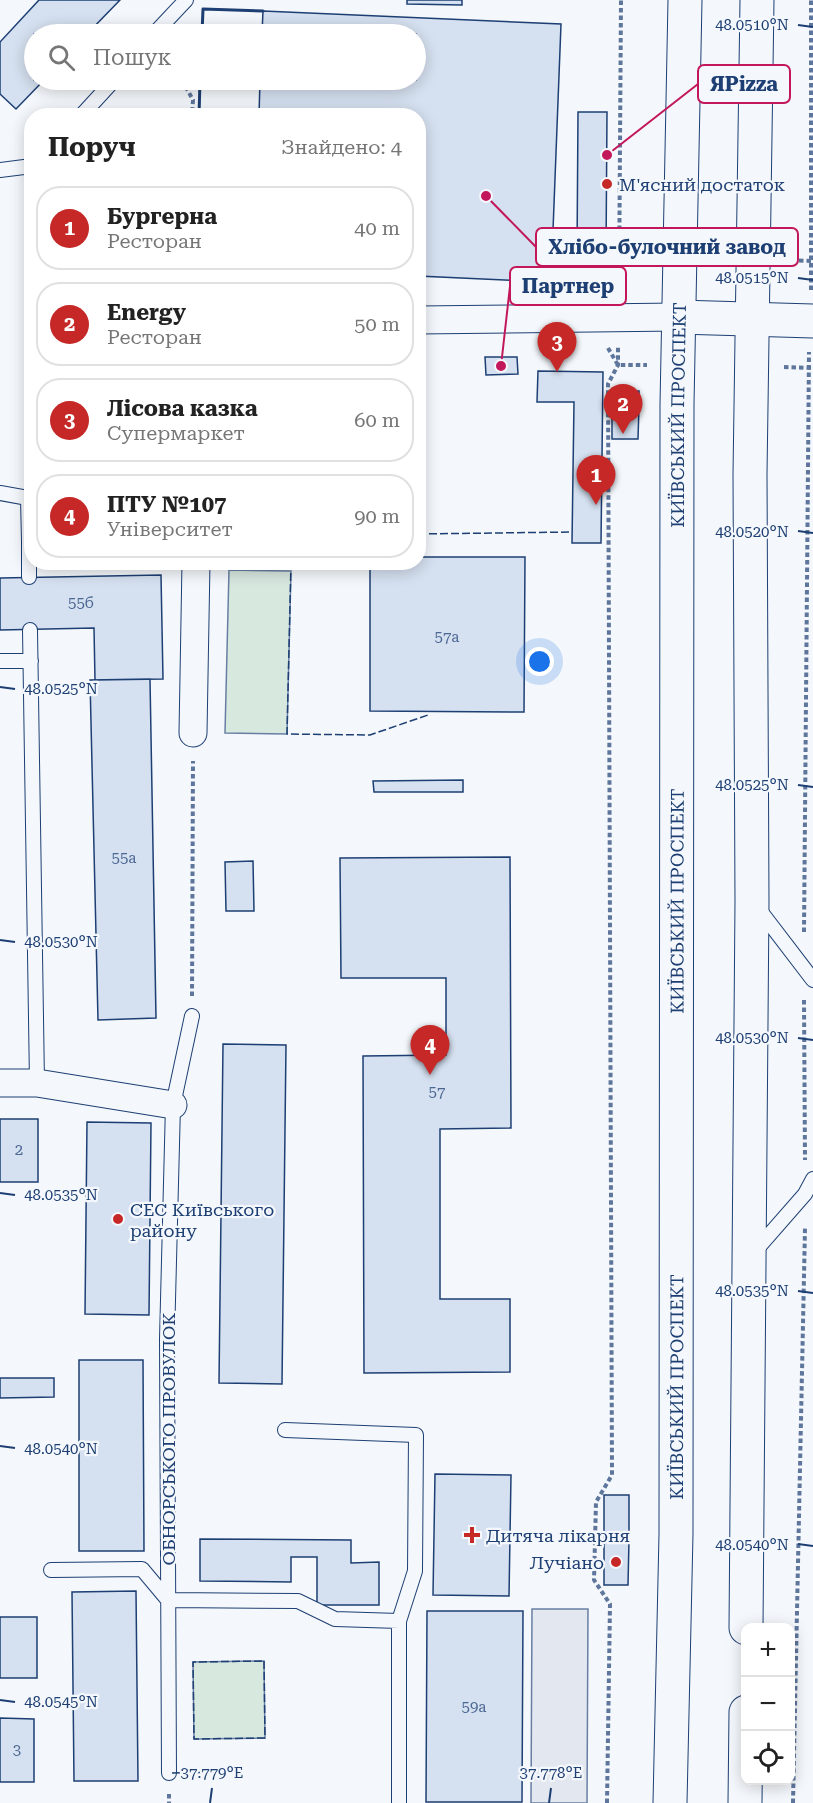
<!DOCTYPE html>
<html lang="uk">
<meta charset="utf-8">
<style>
:root{--surface:#fff;--page:#f6f6f6;--text:#222;--muted:#767676;--line:#e0e0e0;--accent:#c62828}
body{margin:0;font-family:"Roboto Serif",serif;background:var(--page);color:var(--text)}
.controls{position:absolute;right:18px;bottom:18px;display:grid;overflow:hidden;border-radius:12px;box-shadow:0 3px 15px #0003}
.controls button{width:54px;height:54px;display:grid;place-items:center;padding:0;border:0;border-bottom:2px solid var(--line);background:var(--surface);color:var(--text);font:30px sans-serif}
.you{position:absolute;left:540px;top:662px;width:21px;height:21px;margin:-15px;border:4px solid #fff;border-radius:50%;background:#1a73e8;box-shadow:0 0 0 9px #1a73e833}
.badge{display:grid;place-items:center;width:39px;height:39px;border-radius:50%;background:var(--accent);color:#fff;font-size:20px;font-weight:700}
.pin{position:absolute;translate:-50% -50px;filter:drop-shadow(0 2px 3px #0008)}
.pin::after{content:'';position:absolute;top:32px;width:21px;height:18px;background:inherit;clip-path:polygon(0 0,100% 0,50% 100%)}
.list{margin:0;padding:0;list-style:none}
h2{display:flex;justify-content:space-between;align-items:center;height:78px;margin:0;padding:0 24px;font-size:26px}
h2 small{font-size:20px;font-weight:400;color:var(--muted)}
.list li{display:grid;grid-template-columns:39px 1fr auto;gap:18px;align-items:center;box-sizing:border-box;height:84px;margin:0 12px 12px;padding:0 12px;border:2px solid var(--line);border-radius:24px}
.list b{display:block;font-size:22px;white-space:nowrap}
.list p{margin:0;font-size:20px;white-space:nowrap;color:var(--muted)}
.list em{font-size:20px;font-style:normal;color:var(--muted)}
.icon{flex:none;width:33px;height:33px;fill:none;stroke:currentColor;stroke-width:2;stroke-linecap:round;stroke-linejoin:round}
.map{position:relative;flex:none;width:813px;height:1803px;overflow:hidden}
.search{position:absolute;background:var(--surface);box-shadow:0 3px 15px #0003;left:24px;top:24px;width:402px;height:66px;display:flex;align-items:center;gap:15px;box-sizing:border-box;padding:0 21px;border-radius:33px;color:var(--muted);font-size:22px}
.panel{position:absolute;background:var(--surface);box-shadow:0 3px 15px #0003;left:24px;top:108px;width:402px;height:462px;border-radius:24px}
.map>svg:first-child{display:block}
.green{fill:#d7e8df;stroke:#687fa3;stroke-width:1.5}
.parking{fill:#e3e8f0;stroke:#687fa3;stroke-width:1.5}
.building{fill:#d5e0f0;stroke:#1d3f73;stroke-width:1.5}
.lines{fill:none;stroke-linecap:round;stroke-linejoin:round}
.lane-casing{stroke:#1d3f73;stroke-width:16}
.street-casing{stroke:#1d3f73;stroke-width:29}
.secondary-casing{stroke:#1d3f73;stroke-width:35}
.primary-casing{stroke:#1d3f73;stroke-width:35}
.path{stroke:#5e769c;stroke-width:4;stroke-dasharray:4.5 3;stroke-linecap:butt}
.lane{stroke:#f4f7fb;stroke-width:14}
.street{stroke:#f4f7fb;stroke-width:27}
.secondary{stroke:#f4f7fb;stroke-width:33}
.primary{stroke:#f4f7fb;stroke-width:33}
.fence{stroke:#1d3f73;stroke-width:1.5;stroke-dasharray:8 3;stroke-linecap:butt}
.wall{stroke:#1d3f73;stroke-width:3}
.ticks{fill:none;stroke:#1d3f73;stroke-width:2}
.poi-dot{fill:#c62828;stroke:#f4f7fb;stroke-width:2}
.labels{text-anchor:middle;dominant-baseline:central;stroke-width:4.5;stroke-linejoin:round;paint-order:stroke}
.number-label{font-size:15px;fill:#4b6792}
.poi-label{font-size:18px;fill:#1d3f73;stroke:#f4f7fb;text-anchor:start}
.street-label{font-size:18px;fill:#1d3f73;stroke:#f4f7fb}
.ticks-label{font-size:15px;text-anchor:middle;fill:#1d3f73;stroke:#f4f7fb;stroke-width:4.5;stroke-linejoin:round;paint-order:stroke}
.leader{fill:none;stroke:#c2185b;stroke-width:2}
.callout-dot{fill:#c2185b;stroke:#f4f7fb;stroke-width:2}
.callout{fill:#f4f7fb;stroke:#c2185b;stroke-width:2}
.callout-label{font-size:20px;text-anchor:middle;font-weight:bold;fill:#1d3f73}
</style>
<div class="map">
<svg width="813" height="1803" viewBox="0 0 813 1803">
<rect width="100%" height="100%" fill="#f4f7fb"/>
<path class="green" d="M229,570L291,571L287,734L225,733Z
M264,1661L265,1738L194,1739L193,1662Z"/>
<path class="parking" d="M532,1609H588L587,1803H531Z"/>
<path class="building" d="M39,0H120L87,34H34V80H44L16,109L0,94V42Z
M407,0H462V5L407,4Z
M263,11L561,24L551,282L418,276V116H259L260,80H416V34H262Z
M578,112H607L606,255L577,254Z
M588,263H606V282H588Z
M485,357H517L518,374L486,375Z
M538,371L603,372L601,543H572L574,402H537Z
M612,391H639V406H612Z
M612,406H639L638,439H612Z
M418,557H525L524,712L370,711V562H418Z
M161,575L163,679L95,680L94,628L0,630V578Z
M150,679L156,1018L98,1020L90,680Z
M463,780V792H374L373,781Z
M510,857L511,1128L440,1129V1299H510V1372L364,1373L363,1056L446,1055V978H341L340,858Z
M253,861L254,911H226L225,862Z
M223,1044L286,1045L282,1384L219,1383Z
M0,1119H38V1182H0Z
M87,1122L151,1123L149,1315L85,1314Z
M79,1360H143L144,1551H79Z
M0,1378H54V1397L0,1398Z
M435,1474L511,1475L509,1596L433,1595Z
M604,1495H629V1540H604Z
M200,1539L351,1540V1563L379,1562V1605H317V1557H291V1582L200,1581Z
M604,1540H629L628,1585H604Z
M136,1591L138,1781H74L72,1592Z
M427,1611H523L522,1802H426Z
M0,1617H37V1678H0Z
M0,1718L34,1719V1782H0Z"/>
<g class="lines">
<g class="lane-casing">
<path id="lane" d="M154,34L186,0
M81,116L114,80
M0,170L32,166
M0,493L28,498L29,541H32
M29,541V577
M30,630L37,1083
M0,661H31
M758,908L813,980
M755,1251L805,1194L813,1179
M285,1430L416,1435L415,1571L399,1621
M51,1570L142,1569L168,1600L298,1601L335,1619L399,1621V1803
M169,1773L167,1339L173,1105L192,1016"/>
</g>
<g class="street-casing">
<path id="street" d="M418,320L678,317
M193,733L196,562
M0,1083H37L173,1105"/>
</g>
<g class="secondary-casing">
<path id="secondary" d="M678,317L813,321"/>
</g>
<g class="primary-casing">
<g id="primary">
<path d="M746,1628L752,901L750,474L757,0"/>
<path id="s1" d="M670,1803L676,1534L677,404L685,0"/>
<path d="M745,1803L746,1712"/>
</g>
</g>
<path class="path" d="M182,80L193,100L192,116
M619,256L650,257
M784,260L812,261
M619,290L621,0
M811,290V0
M608,348L618,365H647
M784,367L813,368
M804,932L809,352
M192,996L193,761
M804,1000L805,1160
M169,1794V1803
M607,1803L610,1604L594,1580L596,1502L612,1475L608,384L618,365V346
M793,1803L805,1228"/>
<use href="#lane" class="lane"/>
<use href="#street" class="street"/>
<use href="#secondary" class="secondary"/>
<use href="#primary" class="primary"/>
<path class="fence" d="M418,534L571,532
M291,562L287,734L370,735L428,715
M264,1661L265,1738L194,1739L193,1662Z
M172,1773L224,1772"/>
<path class="wall" d="M202,34L203,9L263,11
M199,116L200,80"/>
</g>
<path class="ticks" d="M798,25L813,27M798,278L813,280M798,531L813,533M0,687L15,689M798,785L813,787M0,940L15,942M798,1038L813,1040M0,1193L15,1195M798,1291L813,1293M0,1446L15,1448M798,1544L813,1546M0,1700L15,1702M210,1803L212,1788M549,1803L551,1788"/>
<g class="poi-dot">
<circle cx="607" cy="184" r="6"/>
<circle cx="118" cy="1219" r="6"/>
<path d="M469 1526h6v6h6v6h-6v6h-6v-6h-6v-6h6z"/>
<circle cx="616" cy="1562" r="6"/>
</g>
<g class="labels">
<g class="number-label">
<text x="81" y="603">55б</text>
<text x="447" y="637">57а</text>
<text x="124" y="858">55а</text>
<text x="437" y="1092">57</text>
<text x="19" y="1150">2</text>
<text x="474" y="1707">59а</text>
<text x="17" y="1750">3</text>
</g>
<g class="poi-label">
<text x="619" y="184">М'ясний достаток</text>
<text x="130" y="1209">СЕС Київського<tspan x="130" dy="21">району</tspan></text>
<text x="486" y="1535">Дитяча лікарня</text>
<text x="604" y="1562" text-anchor="end">Лучіано</text>
</g>
<g class="street-label">
<text stroke="none"><textPath href="#s1" startOffset="1388">КИЇВСЬКИЙ ПРОСПЕКТ</textPath></text>
<text stroke="none"><textPath href="#s1" startOffset="902">КИЇВСЬКИЙ ПРОСПЕКТ</textPath></text>
<text stroke="none"><textPath href="#s1" startOffset="416">КИЇВСЬКИЙ ПРОСПЕКТ</textPath></text>
<text transform="translate(168 1439) rotate(-90)">ОБНОРСЬКОГО ПРОВУЛОК</text>
</g>
</g>
<g class="ticks-label">
<text x="752" y="30">48.0510°N</text>
<text x="752" y="283">48.0515°N</text>
<text x="752" y="537">48.0520°N</text>
<text x="61" y="694">48.0525°N</text>
<text x="752" y="790">48.0525°N</text>
<text x="61" y="947">48.0530°N</text>
<text x="752" y="1043">48.0530°N</text>
<text x="61" y="1200">48.0535°N</text>
<text x="752" y="1296">48.0535°N</text>
<text x="61" y="1454">48.0540°N</text>
<text x="752" y="1550">48.0540°N</text>
<text x="61" y="1707">48.0545°N</text>
<text x="212" y="1778">37.779°E</text>
<text x="551" y="1778">37.778°E</text>
</g>
<path class="leader" d="M607 155L698 84M486 196L536 247M501 366L510 286"/>
<g class="callout-dot">
<circle cx="607" cy="155" r="6"/>
<circle cx="486" cy="196" r="6"/>
<circle cx="501" cy="366" r="6"/>
</g>
<g class="callout">
<rect x="698" y="65" width="92" height="38" rx="6"/>
<rect x="536" y="228" width="262" height="38" rx="6"/>
<rect x="510" y="267" width="116" height="38" rx="6"/>
</g>
<g class="callout-label">
<text x="744" y="91">ЯPizza</text>
<text x="667" y="254">Хлібо-булочний завод</text>
<text x="568" y="293">Партнер</text>
</g>
</svg>
<div class="controls">
<button>+</button>
<button>−</button>
<button><svg class="icon" aria-label="locate" viewBox="0 0 24 24"><circle cx="12" cy="12" r="6"/><path d="M12 2v4M12 18v4M2 12h4M18 12h4"/></svg></button>
</div>
<div class="you"></div>
<div class="pin badge" style="left:596px;top:505px">1</div>
<div class="pin badge" style="left:623px;top:434px">2</div>
<div class="pin badge" style="left:557px;top:372px">3</div>
<div class="pin badge" style="left:430px;top:1075px">4</div>
<div class="search"><svg class="icon" aria-label="search" viewBox="0 0 24 24"><circle cx="10" cy="10" r="6"/><path d="M15 15l6 6"/></svg>Пошук</div>
<section class="panel">
<h2>Поруч<small>Знайдено: 4</small></h2>
<ul class="list">
<li><span class="badge">1</span><div><b>Бургерна</b><p>Ресторан</p></div><em>40 m</em></li>
<li><span class="badge">2</span><div><b>Energy</b><p>Ресторан</p></div><em>50 m</em></li>
<li><span class="badge">3</span><div><b>Лісова казка</b><p>Супермаркет</p></div><em>60 m</em></li>
<li><span class="badge">4</span><div><b>ПТУ №107</b><p>Університет</p></div><em>90 m</em></li>
</ul>
</section>
</div>
